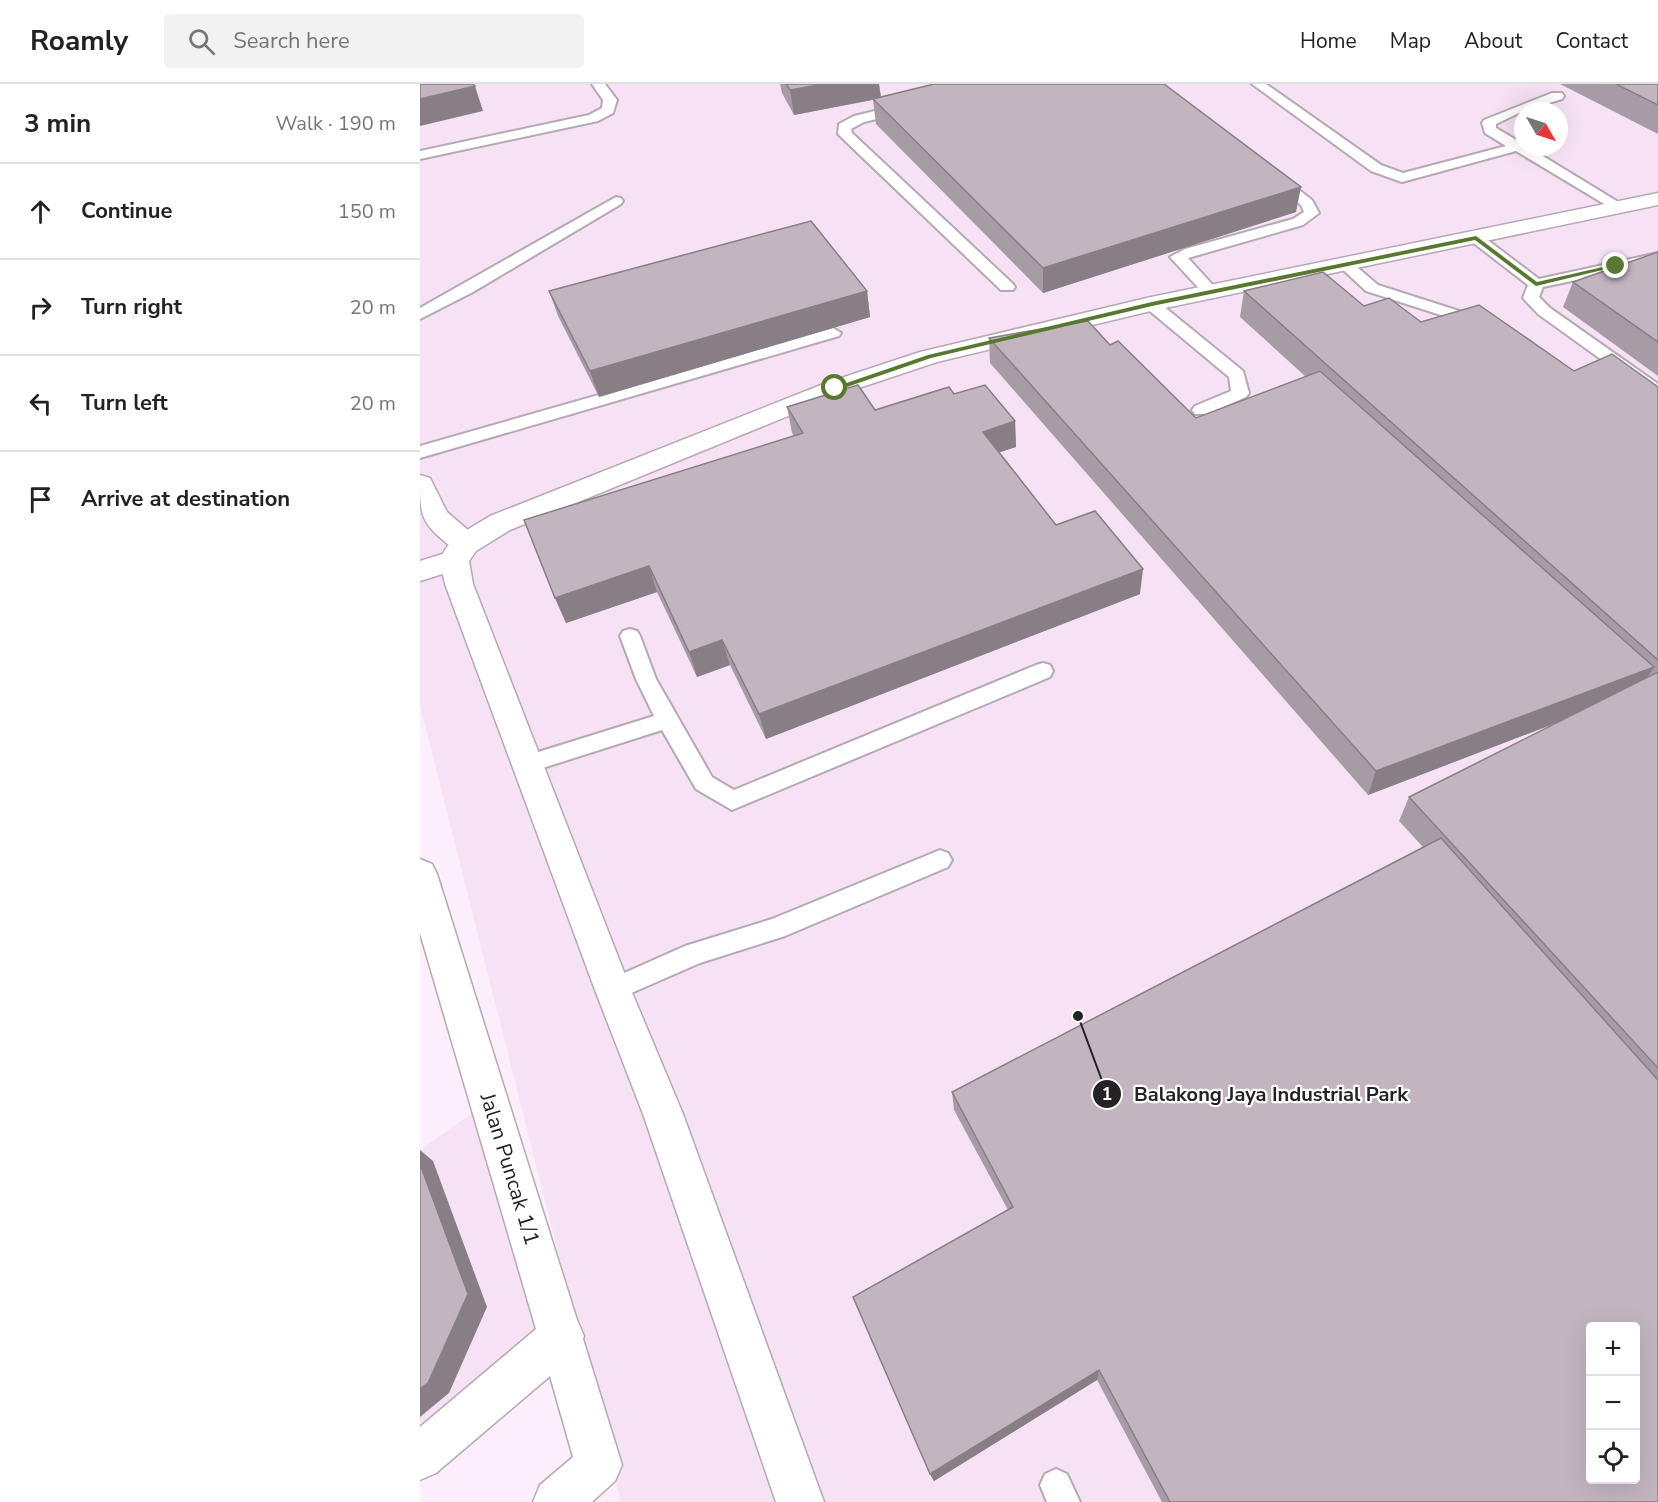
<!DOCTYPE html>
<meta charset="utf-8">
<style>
:root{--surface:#fff;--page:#f2f2f2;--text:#222;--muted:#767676;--line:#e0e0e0}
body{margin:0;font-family:"Nunito Sans",sans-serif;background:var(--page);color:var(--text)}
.controls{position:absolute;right:18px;bottom:18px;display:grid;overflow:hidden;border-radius:6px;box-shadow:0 6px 24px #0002}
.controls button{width:54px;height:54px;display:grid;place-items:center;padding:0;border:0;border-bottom:2px solid var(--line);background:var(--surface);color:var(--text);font:30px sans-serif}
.compass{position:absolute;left:1094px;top:18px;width:54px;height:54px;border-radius:50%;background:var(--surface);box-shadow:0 6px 24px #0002;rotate:129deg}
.stop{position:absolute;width:18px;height:18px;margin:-14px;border:4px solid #58782f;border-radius:50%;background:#fff}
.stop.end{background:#58782f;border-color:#fff;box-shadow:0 2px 6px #0008}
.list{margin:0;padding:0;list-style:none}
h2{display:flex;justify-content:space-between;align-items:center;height:78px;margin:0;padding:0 24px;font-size:26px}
h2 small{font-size:20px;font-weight:400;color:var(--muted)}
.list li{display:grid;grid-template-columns:39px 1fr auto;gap:18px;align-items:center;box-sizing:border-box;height:96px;padding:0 24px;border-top:2px solid var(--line)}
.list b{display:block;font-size:22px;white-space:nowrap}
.list em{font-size:20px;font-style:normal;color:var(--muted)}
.icon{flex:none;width:33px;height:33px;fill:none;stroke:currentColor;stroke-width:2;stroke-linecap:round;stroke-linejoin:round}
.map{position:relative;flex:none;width:1238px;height:1418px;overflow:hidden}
header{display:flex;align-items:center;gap:36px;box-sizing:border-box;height:84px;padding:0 30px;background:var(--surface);border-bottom:2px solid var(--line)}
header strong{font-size:28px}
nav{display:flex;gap:33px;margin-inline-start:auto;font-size:21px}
.search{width:420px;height:54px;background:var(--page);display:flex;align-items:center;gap:15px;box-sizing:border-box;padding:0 21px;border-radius:6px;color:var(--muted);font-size:22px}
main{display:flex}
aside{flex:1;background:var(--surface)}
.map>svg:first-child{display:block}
.built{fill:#f6e2f4;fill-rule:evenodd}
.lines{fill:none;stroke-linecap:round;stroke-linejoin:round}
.service-casing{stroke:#b5a9b4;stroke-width:4}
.minor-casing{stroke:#b5a9b4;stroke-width:3}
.tertiary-casing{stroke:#b5a9b4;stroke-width:3}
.service{fill:#fff;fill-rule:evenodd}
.minor{fill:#fff;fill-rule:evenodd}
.tertiary{fill:#fff;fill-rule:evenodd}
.wall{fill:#a79ca5}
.shaded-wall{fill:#887f86}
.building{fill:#c2b5c0;stroke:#887f86;stroke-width:1.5;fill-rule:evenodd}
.route{fill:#58782f}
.labels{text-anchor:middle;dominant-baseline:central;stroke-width:4.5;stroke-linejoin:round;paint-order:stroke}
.near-street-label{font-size:21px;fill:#262125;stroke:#fff}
.leader{fill:none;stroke:#262125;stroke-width:2}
.callout-dot{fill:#262125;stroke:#fff;stroke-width:2}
.mark-label{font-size:18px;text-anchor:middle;font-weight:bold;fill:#fff}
.callout-label{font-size:20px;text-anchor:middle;font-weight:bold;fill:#262125;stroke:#fff;stroke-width:4.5;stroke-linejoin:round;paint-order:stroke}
</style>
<header>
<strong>Roamly</strong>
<div class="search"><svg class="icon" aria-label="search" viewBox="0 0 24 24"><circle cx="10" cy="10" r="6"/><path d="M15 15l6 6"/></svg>Search here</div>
<nav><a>Home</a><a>Map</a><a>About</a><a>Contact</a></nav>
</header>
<main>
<aside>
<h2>3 min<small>Walk · 190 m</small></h2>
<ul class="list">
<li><svg class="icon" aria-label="ahead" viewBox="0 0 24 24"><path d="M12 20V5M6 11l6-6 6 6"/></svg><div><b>Continue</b></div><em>150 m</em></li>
<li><svg class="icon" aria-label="right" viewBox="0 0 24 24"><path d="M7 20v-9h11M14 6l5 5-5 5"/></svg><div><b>Turn right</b></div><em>20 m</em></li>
<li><svg class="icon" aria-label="left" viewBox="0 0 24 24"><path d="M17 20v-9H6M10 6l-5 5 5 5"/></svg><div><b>Turn left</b></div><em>20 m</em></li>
<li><svg class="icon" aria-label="arrive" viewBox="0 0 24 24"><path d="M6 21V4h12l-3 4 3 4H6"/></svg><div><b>Arrive at destination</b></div></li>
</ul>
</aside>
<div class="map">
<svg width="1238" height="1418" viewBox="0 0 1238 1418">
<rect width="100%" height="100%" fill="#fceefa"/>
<path class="built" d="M0,0H1238V1418H201L0,621ZM1103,27H1139V63H1103ZM1170,1242H1216V1396H1170Z
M52,1029L118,1251L0,1350V1066Z"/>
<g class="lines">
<g class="service-casing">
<path id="service" d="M172,0H185L197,16L193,29L178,37L0,75V67L169,31L182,24L183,16Z
M832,0H846L961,81L983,89L1086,62L1065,49L1062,39L1064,36L1132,9H1142L1144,12L1142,15L1103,27L1076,40V44L1103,60V63H1108L1208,124L1206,127H1196L1096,67L982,98L951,87Z
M484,20L491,24L489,27L444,38L431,45L432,49L593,200L595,203L593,206H581L418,50L419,40L434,32Z
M856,91L861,92L892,116L899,129L883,141L768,174L800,209L792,214L786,212L750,173L765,165L873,135L884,128L881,121L851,98L849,95Z
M196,113L201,114L203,117L201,120L53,208L0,235V224Z
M1056,149L1061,151L1119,195L1238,169V179L1123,203L1119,213L1130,224L1238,300V313L1232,312L1118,230L1103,214L1108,201L1051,157L1048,154Z
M926,176L931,178L958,201L1064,235L1066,238L1064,241H1052L946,207L918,181Z
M731,215L737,217L823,287L829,309L826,313L787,330H775L772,326L775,322L811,307L809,293L725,223L723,220L725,217Z
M413,244L421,249L419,252L0,374V362Z
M210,545L217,547L220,552L236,595L292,693L314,706L616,581L623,579L630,581L633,587L630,593L312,726L276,705L242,646L107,689L99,686L96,680L99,674L234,632L216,595L200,552L203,547Z
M520,766L528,769L532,776L528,783L365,852L280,879L193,917L184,914L180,906L184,898L265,862L352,835Z
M636,1385L647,1390L660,1418H627L620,1401L625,1390Z"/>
</g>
<g class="minor-casing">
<path id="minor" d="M0,391L10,394L27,428L56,453L60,460L56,467L45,469L49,476L45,483L0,497V477L35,466C0,438 0,435 0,391Z
M0,775L12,780L17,790L157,1236L164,1252L163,1255L202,1381L195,1397L172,1418H113L120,1401L153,1373L130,1292L16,1389L0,1396V1343L116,1245L0,849Z"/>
</g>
<g class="tertiary-casing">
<path id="tertiary" d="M1238,109V121L731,227L517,278L424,309L90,446L56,467L49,477L53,500L211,906L263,1030L404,1418H356L223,1030L175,906L25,500C24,493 20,483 21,476C24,456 55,442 70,432L406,299L500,268L731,213Z"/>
</g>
<use href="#service" class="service"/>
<use href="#minor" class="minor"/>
<use href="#tertiary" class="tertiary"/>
</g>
<path class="wall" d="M360,0H459L461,13L876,128L623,209L456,40L453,16L374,31L362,9Z
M1140,0H1238V50Z
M1238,168V292L1143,223L1153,198Z
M129,207H447L450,233L179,313L138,232Z
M824,207L944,222L1001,238L1154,287L1238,303V1418H742L677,1296L514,1397L510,1390L588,1126L534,1026L532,1008L1003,763L979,737L989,713L1139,638L948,711L570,279L569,254L690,261L776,334L886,293L820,233Z
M534,310L595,337L596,363L579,368L636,441L720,510L346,655L310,581L277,593L237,508L146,539L135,514L374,352L372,349L367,323L455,326Z"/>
<path class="shaded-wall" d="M404,0H459L461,14L374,31L370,6Z
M55,2L63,27L0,42V15Z
M881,103L876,128L623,209V184Z
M447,207L450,233L179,313L170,287Z
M595,337L596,363L565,373L563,348Z
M229,482L237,508L146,539L135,514Z
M723,485L720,510L346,655L339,630Z
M302,556L310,581L277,593L269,568Z
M1234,583L1219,607L948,711L956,687Z
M0,1066L13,1077L67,1223L29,1309L0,1333Z
M679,1286L677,1296L514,1397L510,1390Z"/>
<path class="building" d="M0,0H53L55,2L0,15Z
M366,0H404L370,6Z
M514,0H744L881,103L623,184L453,15Z
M1196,0H1238V21Z
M391,137L447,207L170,287L129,207Z
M1238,168V258L1153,198Z
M903,188L944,222L969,214L1001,238L1059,221L1154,287L1192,270L1238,303V576L824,207Z
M668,237L690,261L698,257L776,334L900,287L1234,583L956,687L569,254Z
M438,301L455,326L529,303L534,310L565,301L595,337L563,348L636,441L675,427L723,485L339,630L302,556L269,568L229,482L135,514L104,436L383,349L367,323Z
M1238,588V984L989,713Z
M1021,754L1238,996V1418H750L679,1286L510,1390L433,1213L593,1123L532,1008ZM1170,1242H1215V1395H1170Z
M0,1080L48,1210L8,1299L0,1305Z"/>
<path class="route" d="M1056,152L1117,198L1196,180L1199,182L1116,202L1055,156L732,222L511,274L418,306L412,304L508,271L732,218Z"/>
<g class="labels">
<g class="near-street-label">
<text transform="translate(90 1085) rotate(73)">Jalan Puncak 1/1</text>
</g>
</g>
<path class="leader" d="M658 932L687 1010"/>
<g class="callout-dot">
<circle cx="658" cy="932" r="6"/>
<circle cx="687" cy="1010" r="15"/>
</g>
<g class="mark-label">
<text x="687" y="1016">1</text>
</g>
<g class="callout-label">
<text x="851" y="1017">Balakong Jaya Industrial Park</text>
</g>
</svg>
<div class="controls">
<button>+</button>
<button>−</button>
<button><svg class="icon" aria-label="locate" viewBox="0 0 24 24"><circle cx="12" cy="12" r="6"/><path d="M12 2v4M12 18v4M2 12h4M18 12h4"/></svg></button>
</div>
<svg class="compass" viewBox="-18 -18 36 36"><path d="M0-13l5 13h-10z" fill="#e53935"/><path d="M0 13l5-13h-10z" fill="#767676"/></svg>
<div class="stop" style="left:415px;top:304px"></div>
<div class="stop end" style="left:1196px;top:182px"></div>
</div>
</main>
